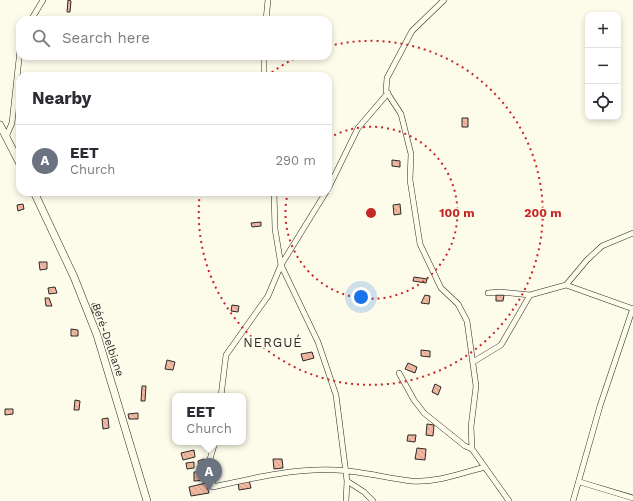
<!DOCTYPE html>
<meta charset="utf-8">
<style>
:root{--surface:#fff;--page:#f2f2f3;--text:#2b2b33;--muted:#7c7c81;--line:#e1e1e2;--accent:#c62828}
body{margin:0;font-family:"Work Sans",sans-serif;background:var(--page);color:var(--text)}
.controls{position:absolute;right:12px;top:12px;display:grid;overflow:hidden;border-radius:8px;box-shadow:0 2px 6px #0003}
.controls button{width:36px;height:36px;display:grid;place-items:center;padding:0;border:0;border-bottom:1px solid var(--line);background:var(--surface);color:var(--text);font:20px sans-serif}
.you{position:absolute;left:361px;top:297px;width:14px;height:14px;margin:-10px;border:3px solid #fff;border-radius:50%;background:#1a73e8;box-shadow:0 0 0 6px #1a73e833}
.badge{display:grid;place-items:center;width:26px;height:26px;border-radius:50%;background:var(--accent);color:#fff;font-size:13px;font-weight:700}
.pin{position:absolute;translate:-50% -33px;filter:drop-shadow(0 1px 2px #0008)}
.pin::after{content:'';position:absolute;top:21px;width:14px;height:12px;background:inherit;clip-path:polygon(0 0,100% 0,50% 100%)}
.popup{position:absolute;left:172px;top:393px;width:74px;height:52px;box-sizing:border-box;display:grid;place-content:center;border-radius:8px;background:var(--surface);filter:drop-shadow(0 1px 3px #0005);font-size:13px;white-space:nowrap;color:var(--muted)}
.popup b{font-size:15px;color:var(--text)}
.popup::after{content:'';position:absolute;left:50%;top:100%;margin-left:-8px;border:8px solid transparent;border-top-color:var(--surface)}
.list{margin:0;padding:0;list-style:none}
h2{display:flex;justify-content:space-between;align-items:center;height:52px;margin:0;padding:0 16px;font-size:17px}
h2 small{font-size:13px;font-weight:400;color:var(--muted)}
.list li{display:grid;grid-template-columns:26px 1fr auto;gap:12px;align-items:center;box-sizing:border-box;height:72px;padding:0 16px;border-top:1px solid var(--line)}
.list b{display:block;font-size:15px;white-space:nowrap}
.list p{margin:0;font-size:13px;white-space:nowrap;color:var(--muted)}
.list em{font-size:13px;font-style:normal;color:var(--muted)}
.icon{flex:none;width:22px;height:22px;fill:none;stroke:currentColor;stroke-width:2;stroke-linecap:round;stroke-linejoin:round}
.map{position:relative;flex:none;width:633px;height:501px;overflow:hidden}
.search{position:absolute;background:var(--surface);box-shadow:0 2px 6px #0003;left:16px;top:16px;width:316px;height:44px;display:flex;align-items:center;gap:10px;box-sizing:border-box;padding:0 14px;border-radius:12px;color:var(--muted);font-size:15px}
.panel{position:absolute;background:var(--surface);box-shadow:0 2px 6px #0003;left:16px;top:72px;width:316px;height:124px;border-radius:12px}
.map>svg:first-child{display:block}
.building{fill:url(#building-back-hatch);stroke:#2b2b2b}
.lines{fill:none;stroke-linecap:round;stroke-linejoin:round}
.street-casing{stroke:#2b2b2b;stroke-width:6}
.secondary-casing{stroke:#2b2b2b;stroke-width:8}
.street{stroke:#fdfbea;stroke-width:5}
.secondary{stroke:#fdfbea;stroke-width:7}
.ring{fill:none;stroke:#c62828;stroke-width:2;stroke-dasharray:2 4}
.labels{text-anchor:middle;dominant-baseline:central;stroke-width:3;stroke-linejoin:round;paint-order:stroke}
.street-label{font-size:11px;fill:#2b2b2b;stroke:#fdfbea}
.quarter-label{font-size:13px;letter-spacing:1px;fill:#2b2b2b;stroke:#fdfbea}
.centre{fill:#c62828;stroke:#fdfbea;stroke-width:2}
.ring-label{font-size:12px;text-anchor:middle;font-weight:bold;fill:#c62828;stroke:#fdfbea;stroke-width:3;stroke-linejoin:round;paint-order:stroke}
</style>
<div class="map">
<svg width="633" height="501" viewBox="0 0 633 501">
<defs>
<pattern id="building-back-hatch" width="6" height="6" patternUnits="userSpaceOnUse"><rect width="6" height="6" fill="#f2b8a0"/><path d="M-1 5l2 2M0 0l6 6M5-1l2 2" fill="none" stroke="#d09e8a"/></pattern>
</defs>
<rect width="100%" height="100%" fill="#fdfbea"/>
<path class="building" d="M68,0L71,1L70,12H67Z
M462,118H468V127H462Z
M392,160L400,161V167L392,166Z
M23,204L24,209L18,211L17,205Z
M400,204L401,214L394,215L393,205Z
M261,222V226L252,227L251,223Z
M39,262H47V269L40,270Z
M414,277L427,279L426,283L413,281Z
M55,287L57,293L49,294L48,288Z
M425,295L430,296L429,304L421,303Z
M496,295H504L503,301H496Z
M45,298H49L52,306H46Z
M92,304H99L98,313H92Z
M232,305L239,306L238,312L231,311Z
M71,329L78,330V336H71Z
M421,350L430,351V357L421,356Z
M312,352L314,358L303,361L301,354Z
M167,360L175,362L173,370L165,369Z
M408,363L417,367L415,373L405,369Z
M435,384L441,387L438,395L432,392Z
M142,386H146L145,401H141Z
M75,400L80,401L79,410H74Z
M5,409H13V414L5,415Z
M138,413V419H129L128,414Z
M108,418L109,428L103,429L102,419Z
M427,424L434,425L433,436L426,435Z
M408,435H416L415,442L407,441Z
M417,448L426,449L425,460L415,459Z
M194,450L195,457L183,460L181,453Z
M204,459L206,468L199,469L198,461Z
M273,459H282L283,468L274,469Z
M194,462V468L187,469L186,463Z
M206,471L207,480L194,481V472Z
M249,480L251,488L239,490L238,482Z
M206,483L209,493L191,496L189,487Z"/>
<g class="lines">
<g class="street-casing">
<path id="street" d="M444,0L412,31L387,78L386,91L401,114L411,154L410,180L420,244L441,288L458,304L467,321L476,386L471,427L472,449L509,501
M31,20L43,0
M266,20L268,0
M264,56V76
M6,137L12,123L20,50
M328,189L358,128L388,93
M274,192L275,229L281,265L318,342L336,395L347,481L346,501
M566,285L633,309
M488,293L500,292L530,295L566,285L587,260L602,246L633,233
M473,362L501,345L530,295
M399,373L414,400L424,413L465,446L472,449
M221,396L226,355L268,296L281,265L326,192
M215,442L210,459L213,487C253,478 295,468 336,470C361,471 386,478 411,481C436,483 462,473 485,467
M347,481L364,492L373,501
M580,482L633,498
M573,501L600,406L633,308"/>
</g>
<g class="secondary-casing">
<path id="secondary" d="M0,125L20,164
M34,192L74,277L97,335L147,501"/>
</g>
<use href="#street" class="street"/>
<use href="#secondary" class="secondary"/>
</g>
<g class="ring">
<path d="M329 138A86 86 0 1 1 288 192"/>
<path d="M267 76A172 172 0 0 1 300 56M329 46A172 172 0 1 1 200 192"/>
</g>
<g class="labels">
<g class="street-label">
<text transform="translate(108 340) rotate(71)">Béré-Delbiane</text>
</g>
<g class="quarter-label">
<text x="273" y="342">NERGUÉ</text>
</g>
</g>
<circle cx="371" cy="213" r="6" class="centre"/>
<g class="ring-label">
<text x="457" y="217">100 m</text>
<text x="543" y="217">200 m</text>
</g>
</svg>
<div class="controls">
<button>+</button>
<button>−</button>
<button><svg class="icon" aria-label="locate" viewBox="0 0 24 24"><circle cx="12" cy="12" r="6"/><path d="M12 2v4M12 18v4M2 12h4M18 12h4"/></svg></button>
</div>
<div class="you"></div>
<div class="pin badge" style="left:209px;top:491px;background:#6b7280">A</div>
<div class="popup"><b>EET</b>Church</div>
<div class="search"><svg class="icon" aria-label="search" viewBox="0 0 24 24"><circle cx="10" cy="10" r="6"/><path d="M15 15l6 6"/></svg>Search here</div>
<section class="panel">
<h2>Nearby<small></small></h2>
<ul class="list">
<li><span class="badge" style="background:#6b7280">A</span><div><b>EET</b><p>Church</p></div><em>290 m</em></li>
</ul>
</section>
</div>
